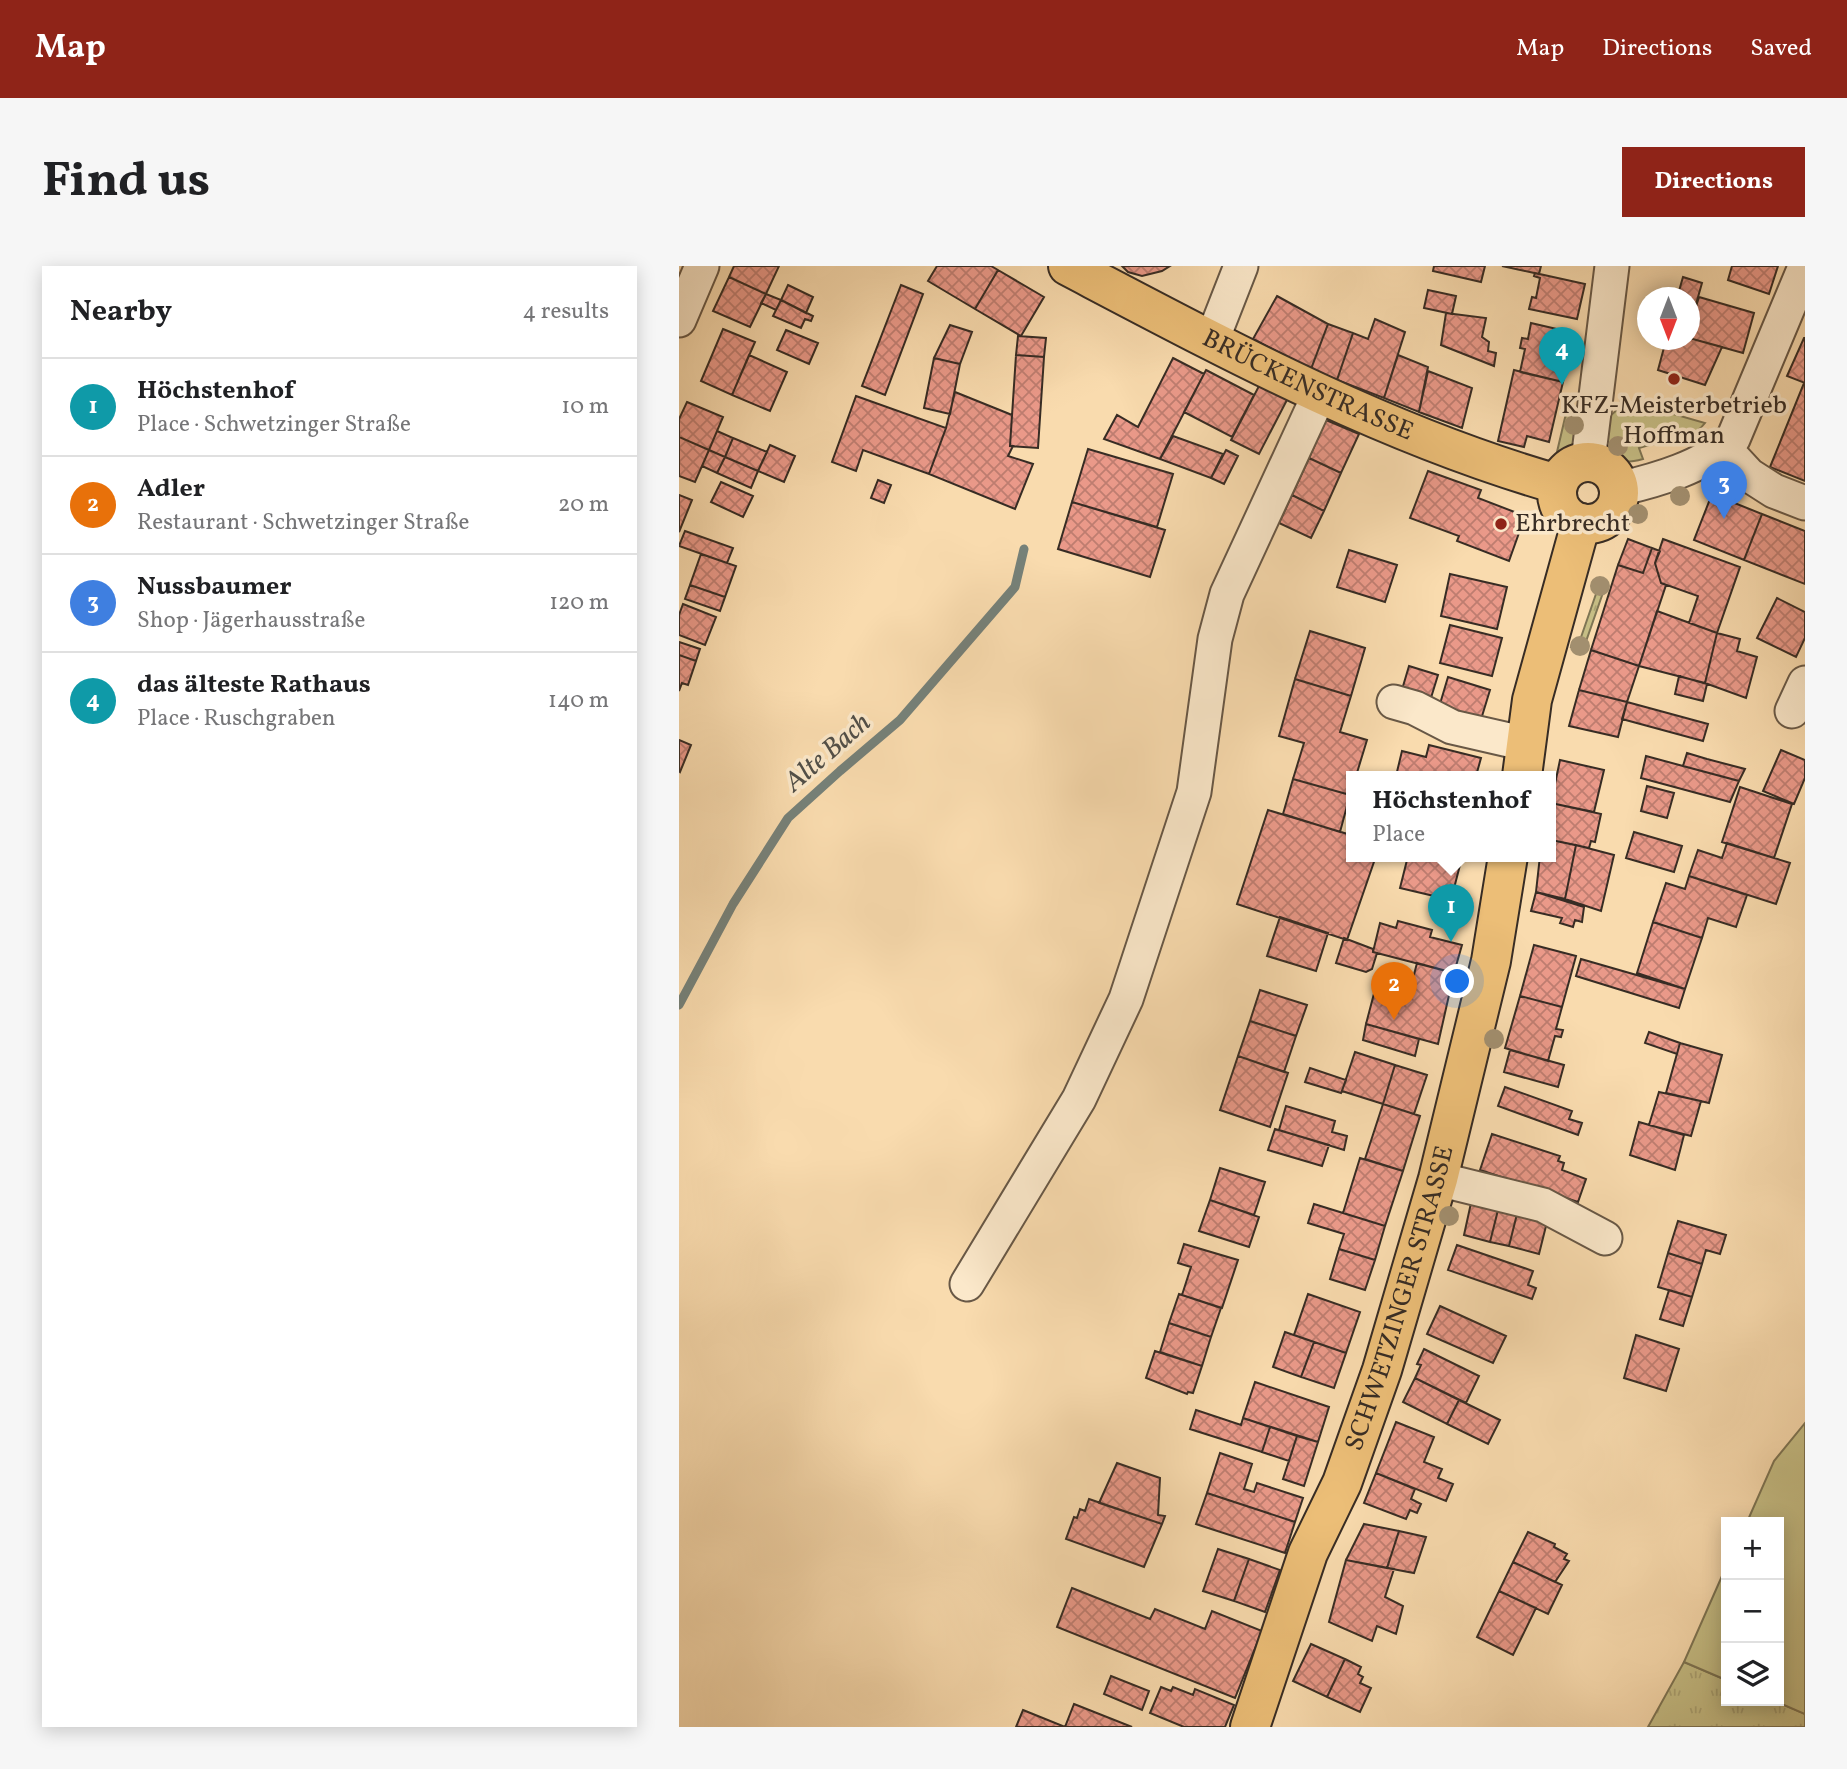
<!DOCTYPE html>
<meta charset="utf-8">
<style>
:root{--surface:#fff;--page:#f6f6f6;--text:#202124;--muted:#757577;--line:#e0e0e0;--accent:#8f2418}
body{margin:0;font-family:Vollkorn,serif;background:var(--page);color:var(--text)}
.controls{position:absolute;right:21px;bottom:21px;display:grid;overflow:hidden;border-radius:0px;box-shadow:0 4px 18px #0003}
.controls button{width:63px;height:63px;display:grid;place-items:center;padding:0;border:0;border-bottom:2px solid var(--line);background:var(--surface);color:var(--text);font:35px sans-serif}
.compass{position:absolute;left:958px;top:21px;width:63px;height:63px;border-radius:50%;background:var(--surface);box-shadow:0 4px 18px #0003;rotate:180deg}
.you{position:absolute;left:779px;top:716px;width:24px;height:24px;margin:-18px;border:5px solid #fff;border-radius:50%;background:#1a73e8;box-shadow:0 0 0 10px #1a73e833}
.badge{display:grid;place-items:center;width:46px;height:46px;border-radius:50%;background:var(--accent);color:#fff;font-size:23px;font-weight:700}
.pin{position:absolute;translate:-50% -58px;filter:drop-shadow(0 2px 4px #0008)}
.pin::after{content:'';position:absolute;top:37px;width:24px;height:21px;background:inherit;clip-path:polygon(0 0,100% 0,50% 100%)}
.popup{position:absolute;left:667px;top:505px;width:210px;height:91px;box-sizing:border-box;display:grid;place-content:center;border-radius:0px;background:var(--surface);filter:drop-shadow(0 2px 5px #0005);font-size:23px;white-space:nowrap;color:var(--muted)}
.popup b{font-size:26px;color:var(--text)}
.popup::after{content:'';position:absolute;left:50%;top:100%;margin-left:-14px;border:14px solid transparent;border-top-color:var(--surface)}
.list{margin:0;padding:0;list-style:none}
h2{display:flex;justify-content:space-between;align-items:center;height:91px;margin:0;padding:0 28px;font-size:30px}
h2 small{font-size:23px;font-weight:400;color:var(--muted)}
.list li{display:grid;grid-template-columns:46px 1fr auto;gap:21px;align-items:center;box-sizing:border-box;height:98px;padding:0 28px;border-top:2px solid var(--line)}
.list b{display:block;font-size:26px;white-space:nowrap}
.list p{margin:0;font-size:23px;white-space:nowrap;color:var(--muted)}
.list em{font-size:23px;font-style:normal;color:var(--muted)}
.icon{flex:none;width:38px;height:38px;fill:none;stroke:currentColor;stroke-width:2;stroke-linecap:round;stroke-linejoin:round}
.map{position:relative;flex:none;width:1126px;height:1461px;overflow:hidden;border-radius:0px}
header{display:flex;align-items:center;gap:42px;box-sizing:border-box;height:98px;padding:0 35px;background:var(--accent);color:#fff}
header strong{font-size:33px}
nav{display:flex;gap:38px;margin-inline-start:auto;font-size:24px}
.intro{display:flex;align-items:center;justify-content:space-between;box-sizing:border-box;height:168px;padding:0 42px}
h1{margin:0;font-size:49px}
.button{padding:18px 32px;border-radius:0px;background:var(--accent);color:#fff;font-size:24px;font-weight:700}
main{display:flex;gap:42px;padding:0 42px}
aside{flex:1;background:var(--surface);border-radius:0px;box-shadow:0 4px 18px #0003}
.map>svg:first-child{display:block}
.grass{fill:url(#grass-tufts);stroke:#7e7554;stroke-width:2}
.green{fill:#c6be85;stroke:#7e7554;stroke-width:2}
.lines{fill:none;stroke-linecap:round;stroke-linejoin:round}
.stream{stroke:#768179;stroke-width:9}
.building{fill:url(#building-cross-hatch);stroke:#372c24;stroke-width:2}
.minor-casing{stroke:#685846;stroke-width:37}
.major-casing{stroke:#372c24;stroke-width:42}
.minor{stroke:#fbe8ca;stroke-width:33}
.major{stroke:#ecbe77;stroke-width:38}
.tree{fill:#a28f6f}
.poi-dot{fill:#8f2418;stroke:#fbe8ca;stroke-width:2.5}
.labels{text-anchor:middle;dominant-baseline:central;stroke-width:7;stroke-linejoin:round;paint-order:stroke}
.street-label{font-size:26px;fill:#372c24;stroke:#fbe8ca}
.poi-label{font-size:26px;fill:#372c24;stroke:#fbe8ca}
.water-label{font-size:28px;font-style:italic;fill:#514f48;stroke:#fbe8ca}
</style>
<header>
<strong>Map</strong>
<nav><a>Map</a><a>Directions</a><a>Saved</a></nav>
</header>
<div class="intro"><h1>Find us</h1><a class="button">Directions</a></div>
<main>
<aside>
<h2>Nearby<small>4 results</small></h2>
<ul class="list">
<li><span class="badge" style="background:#0f9aa8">1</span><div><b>Höchstenhof</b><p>Place · Schwetzinger Straße</p></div><em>10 m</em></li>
<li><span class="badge" style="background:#e8710a">2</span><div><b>Adler</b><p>Restaurant · Schwetzinger Straße</p></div><em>20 m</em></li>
<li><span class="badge" style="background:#3f7fe0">3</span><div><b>Nussbaumer</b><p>Shop · Jägerhausstraße</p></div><em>120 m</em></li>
<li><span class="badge" style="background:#0f9aa8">4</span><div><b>das älteste Rathaus</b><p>Place · Ruschgraben</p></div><em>140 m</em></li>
</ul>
</aside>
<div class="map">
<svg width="1126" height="1461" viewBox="0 0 1126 1461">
<defs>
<pattern id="grass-tufts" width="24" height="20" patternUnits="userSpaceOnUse" patternTransform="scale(1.75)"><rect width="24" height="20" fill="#c6be85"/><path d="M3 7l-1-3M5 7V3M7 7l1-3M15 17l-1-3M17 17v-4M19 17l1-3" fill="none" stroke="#aba373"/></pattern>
<pattern id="building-cross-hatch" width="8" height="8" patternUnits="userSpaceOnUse" patternTransform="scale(1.75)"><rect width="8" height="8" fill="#ea9989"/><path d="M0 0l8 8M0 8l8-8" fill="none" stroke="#be7d70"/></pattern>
</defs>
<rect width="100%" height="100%" fill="#f9dbae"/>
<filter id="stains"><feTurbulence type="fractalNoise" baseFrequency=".00286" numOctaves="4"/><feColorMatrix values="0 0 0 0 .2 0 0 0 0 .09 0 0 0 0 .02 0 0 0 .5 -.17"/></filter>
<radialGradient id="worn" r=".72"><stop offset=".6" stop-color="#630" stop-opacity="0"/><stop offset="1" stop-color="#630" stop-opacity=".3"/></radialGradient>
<path class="grass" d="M888,143L903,145L894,182L887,190L878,186Z
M914,315L927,318L904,384L892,381L894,375L900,377L918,325L913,318Z
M1005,1396L1047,1414V1435H1096L1126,1448V1461H969Z"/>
<path class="green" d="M942,133L1026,157C1011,177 982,174 960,182L964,193C924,204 927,181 930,151L940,142Z
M1126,1157V1448L1096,1435H1100V1256H1068L1095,1195Z
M1047,1301V1414L1005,1396Z"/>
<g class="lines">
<path class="stream" d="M0,739L54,638L109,552L161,505L221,454L336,321L345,283"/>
</g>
<path class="building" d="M55,0H100L87,28L50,11Z
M258,0H312L319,4L296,43L249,15Z
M443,0H491L483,5L463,10L449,6Z
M755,0H806L802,16L754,5Z
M823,0H862L860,8Z
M1053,0H1099L1090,28L1049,14Z
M319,4L365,31L342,70L296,43Z
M856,7L906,18L898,53L850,43L853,31L857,32L861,12L855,10Z
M50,11L87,28L71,61L34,45Z
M1004,11L1023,17L1010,63V32H998Z
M109,19L134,31L127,47L102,34Z
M222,19L244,28L206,129L183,120Z
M749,24L777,30L773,48L745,42Z
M87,28L102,34L97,44L82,37Z
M598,30L649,58L632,103L574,73Z
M1020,31L1075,47L1064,87L1010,72V63Z
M102,34L134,50L132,55L126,53L122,62L94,50Z
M767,47L807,52L803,71L810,76L809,85L817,87L815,100L762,79Z
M696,53L726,66L705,132L658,114L674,67L689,73Z
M852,57L895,67L884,116L841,106L846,83L841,82L843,72L849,73Z
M649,58L674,67L658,114L632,103Z
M271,59L293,66L281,98L255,92Z
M44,63L76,76L53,129L22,115Z
M107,64L139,77L130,98L98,84Z
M339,70L367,72L365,91L337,89Z
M1010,72L1043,81L1026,119L979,104L987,74Z
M1125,72H1126V117L1108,110Z
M70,89L108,106L91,145L53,129Z
M337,89L365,91L359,182L331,180Z
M719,89L749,101L740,146L705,132Z
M255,92L281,98L271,148L245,142Z
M494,92L525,108L481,193L425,173L438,149L459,161Z
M527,104L575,129L553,171L505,146Z
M835,104L884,116L870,176L848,170L845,181L819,175Z
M749,105L793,122L783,162L740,146Z
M1125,117H1126V215L1091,201Z
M581,118L609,132L580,188L552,174Z
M276,126L333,149L331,180H334L329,190L354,198L336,243L250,208L267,162Z
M177,130L267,162L250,208L184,184L177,205L153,196Z
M8,136L44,151L30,184L0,171V153Z
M647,154L680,168L662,207L630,192Z
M38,165L54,172L46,191L30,184Z
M494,170L544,188L532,212L481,193Z
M0,171L30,184L16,216L0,210Z
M54,172L88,186L79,205L46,191Z
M91,179L116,190L105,216L79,205Z
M409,183L494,208L478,261L393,236Z
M30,184L46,191L38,207L23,200Z
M547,184L559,190L545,218L532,212Z
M46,191L79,205L72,222L38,207Z
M630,192L662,207L645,245L613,229Z
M749,205L802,224L799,232L846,250L830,295L778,275L780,270L731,252Z
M199,214L212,219L205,237L192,232Z
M42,216L74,230L64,251L32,236Z
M1033,228L1083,248L1065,294L1015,274Z
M0,229L13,234L0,266Z
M613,229L645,245L632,272L600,257Z
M393,236L486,264L471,311L379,283Z
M1083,248L1126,265V318L1065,294Z
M6,265L54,282L48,297L0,280Z
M949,273L973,282L964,307L939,299Z
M984,273L1061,301L1038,367L1010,357L1019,330L982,317L976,297Z
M973,282L981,285L976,297L982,317L987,319L960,400L912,384L939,299L964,307Z
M670,284L718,299L706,336L658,321Z
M22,288L57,300L46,331L11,319Z
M771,308L828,321L818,363L762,350Z
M11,319L46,331L41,345L6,333Z
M1098,332L1126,346V372L1117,391L1078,372Z
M4,338L37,351L26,379L0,369V349Z
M978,345L1038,367L1026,417L960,400Z
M771,359L823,372L813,410L761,397Z
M631,365L686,382L672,430L616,413Z
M1038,367L1061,373L1058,385L1078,391L1067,432L1026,417Z
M0,376L21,383L17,395L0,389Z
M912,384L960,400L948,436L900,424Z
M0,389L17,395L9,419L3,417L0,425Z
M730,400L759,409L751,435L722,427Z
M1000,410L1028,418L1024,435L996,428Z
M769,411L811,424L800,460L758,448Z
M616,413L672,430L661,466L688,474L677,510H672L671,529L614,513L625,477L600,470Z
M900,424L948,436L939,471L890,460Z
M948,436L1029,458L1024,475L943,453Z
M0,474L12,479L1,506L0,505Z
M750,479L802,492L797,510H717L723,485L747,491Z
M1102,484L1126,494V512L1115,538L1084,525Z
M1008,487L1028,493L1066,503L1060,515L1004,500Z
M967,490L1004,500L1060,515L1051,536L962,512Z
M881,494L925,504L915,546L872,537Z
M614,513L671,529L661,566L604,548Z
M968,520L995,527L988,552L962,545Z
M1061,521L1113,538L1095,592L1043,576Z
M872,537L922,548L916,576L912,575L910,582L872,574Z
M589,544L672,569V590H697L668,674L558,638Z
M955,566L1003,580L995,606L947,592Z
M872,574L897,579L886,633L857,626L861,590H872Z
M1048,577L1111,597L1097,638L1010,610L1019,584L1043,592Z
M897,579L935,589L922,645L886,633Z
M729,590H745L781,599L772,634L721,622Z
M745,590H783L781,599Z
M1010,610L1068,629L1057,661L1029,652L1023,672L974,656L987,617L1006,623Z
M857,626L905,641L903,656L896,654L894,661L881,657L883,652L852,645Z
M601,651L649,667L637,705L588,690Z
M719,655L753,664L751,671L783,679L775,707L694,686L701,657L717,662Z
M974,656L1023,672L1006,723L958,707Z
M665,672L694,683V686L698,687L693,703L687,706L657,697Z
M855,679L897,690L883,741L841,730Z
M902,693L1006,723L1000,742L897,710Z
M738,697L775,707L759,778L687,758L697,720L730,728Z
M581,724L628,739L617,770L571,755Z
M841,730L883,741L877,763L884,764L882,771L876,770L869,795L826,782Z
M571,755L617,770L605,806L559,790Z
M687,758L740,773L736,790L684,774Z
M970,766L1001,777L998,788L966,777Z
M1001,777L1043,789L1030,837L987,827Z
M831,784L885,799L879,821L825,806Z
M676,786L716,799L704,838L663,825Z
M559,790L609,807L591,861L541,844Z
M716,799L748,809L735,848L704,838Z
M631,802L667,814L662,827L626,816Z
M826,821L893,845L890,853L903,857L899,869L819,840Z
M980,826L1022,835L1012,870L970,859Z
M704,838L741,850L724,905L686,893Z
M607,840L656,855L653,866L668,870L665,884L600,864Z
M960,856L1005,869L996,904L951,889Z
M596,863L650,879L643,900L589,884Z
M813,868L881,890L879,895L885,897L883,904L907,913L899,936L801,904Z
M681,892L724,905L706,960L664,947Z
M541,902L586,916L575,949L531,934Z
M531,934L580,951L570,981L520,965Z
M792,937L819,944L811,976L785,969Z
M635,938L706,960L696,994L660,983L665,968L629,957Z
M819,944L838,948L830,980L811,976Z
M838,948L868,956L860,988L830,980Z
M999,955L1047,969L1041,988L1027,984L1023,998L989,987Z
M505,978L559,994L543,1042L503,1029L512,1001L499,997Z
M778,979L854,1005L849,1019L857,1022L853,1033L769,1004Z
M660,983L696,994L686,1024L651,1013Z
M989,987L1023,998L1013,1031L979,1021Z
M990,1024L1013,1031L1004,1060L981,1053Z
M500,1028L542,1042L532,1071L490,1057Z
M629,1028L681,1046L667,1087L615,1069Z
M761,1040L827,1070L814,1097L748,1068Z
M490,1057L532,1071L523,1100L481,1086Z
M606,1066L635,1076L622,1111L594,1101Z
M957,1069L1000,1083L987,1125L945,1112Z
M635,1076L667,1087L655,1122L622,1111Z
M745,1083L800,1110L787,1137L736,1112L742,1099L738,1098Z
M476,1085L523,1100L514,1127L509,1126L508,1128L467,1112Z
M736,1112L780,1134L768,1158L724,1136Z
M576,1116L650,1141L639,1176L564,1152Z
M780,1134L821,1154L809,1178L768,1158Z
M517,1144L562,1159L564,1152L591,1161L583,1186L511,1163Z
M717,1156L755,1171L745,1196L763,1203L759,1212L774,1218L767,1235L697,1207Z
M591,1161L618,1170L610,1195L583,1186Z
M618,1170L639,1176L625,1220L604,1213Z
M541,1187L573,1198L565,1223L575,1226L578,1217L624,1232L616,1256L528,1227Z
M438,1197L481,1212L479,1249L486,1250L483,1258L420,1237Z
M697,1207L736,1223L732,1233L742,1238L738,1247L731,1244L727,1253L685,1237Z
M528,1227L616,1256L606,1287L517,1258Z
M410,1233L483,1258L465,1301L387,1273L395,1251L398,1252L401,1243L406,1245Z
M685,1258L720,1265L708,1302L667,1294Z
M720,1265L747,1271L735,1307L708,1302Z
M849,1266L876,1278L875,1281L888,1288L885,1293L890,1295L876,1316L834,1296Z
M539,1283L570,1293L555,1335L524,1325Z
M570,1293L601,1304L586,1346L555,1335Z
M667,1294L715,1303L706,1331L724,1340L717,1368L698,1360L693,1375L650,1356Z
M834,1296L883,1319L869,1348L820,1325Z
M393,1322L471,1353L476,1343L526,1363L533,1345L583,1365L556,1432L378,1361Z
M820,1325L857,1342L834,1389L798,1371Z
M632,1378L666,1393L648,1431L614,1415Z
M666,1393L682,1401L679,1408L684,1411L681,1417L692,1422L681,1446L648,1431Z
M432,1410L470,1425L463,1444L425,1428Z
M482,1421L492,1425L494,1421L514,1429L516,1423L555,1439L546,1461H505L471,1447Z
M395,1438L453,1461H386Z
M344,1444L386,1461H337Z"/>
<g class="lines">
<g class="minor-casing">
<path id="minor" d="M0,54L23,0
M533,74L562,0
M1045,182L1070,209L1095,225L1126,237
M909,195L933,0
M940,223C978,214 1025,201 1054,173L1126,1
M715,436L736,442L773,461L847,478
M1113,445L1126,417
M759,913L864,939L926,972
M288,1018L400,833L447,733L515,526L536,373L548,328L640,129"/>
</g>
<g class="major-casing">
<g id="major">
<path id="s1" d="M389,0C547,83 706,169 878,218"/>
<circle cx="909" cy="227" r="31"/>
<path d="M843,510L853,434L902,257"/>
<path id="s2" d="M571,1461L629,1287L663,1217L703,1104L759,913L812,695L829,590"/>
</g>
</g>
<use href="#minor" class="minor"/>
<use href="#major" class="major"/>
</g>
<g class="tree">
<circle cx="895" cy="159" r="10"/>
<circle cx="939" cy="180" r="10"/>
<circle cx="1001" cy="230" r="10"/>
<circle cx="959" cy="248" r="10"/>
<circle cx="921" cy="320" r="10"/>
<circle cx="901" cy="380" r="10"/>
<circle cx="815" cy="773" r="10"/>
<circle cx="770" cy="950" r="10"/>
</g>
<g class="poi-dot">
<circle cx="995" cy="113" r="7"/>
<circle cx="822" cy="258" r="7"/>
</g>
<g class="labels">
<g class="street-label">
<text stroke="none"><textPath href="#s1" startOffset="268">BRÜCKENSTRASSE</textPath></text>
<text stroke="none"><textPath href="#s2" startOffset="455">SCHWETZINGER STRASSE</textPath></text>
</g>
<g class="poi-label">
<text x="995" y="140">KFZ-Meisterbetrieb<tspan x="995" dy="30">Hoffman</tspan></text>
<text x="836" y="258" text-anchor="start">Ehrbrecht</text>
</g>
<g class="water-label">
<text transform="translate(149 487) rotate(-41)">Alte Bach</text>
</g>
</g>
<rect width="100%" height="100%" filter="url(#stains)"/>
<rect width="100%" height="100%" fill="url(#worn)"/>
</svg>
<div class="controls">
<button>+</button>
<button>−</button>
<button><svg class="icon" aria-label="layers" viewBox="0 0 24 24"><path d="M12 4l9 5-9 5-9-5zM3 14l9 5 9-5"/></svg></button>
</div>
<svg class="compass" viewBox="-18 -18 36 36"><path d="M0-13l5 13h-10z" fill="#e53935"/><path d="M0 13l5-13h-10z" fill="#757577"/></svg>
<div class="you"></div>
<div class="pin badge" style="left:772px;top:676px;background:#0f9aa8">1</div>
<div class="popup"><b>Höchstenhof</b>Place</div>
<div class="pin badge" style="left:715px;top:754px;background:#e8710a">2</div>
<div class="pin badge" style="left:1045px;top:253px;background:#3f7fe0">3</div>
<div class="pin badge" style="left:883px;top:119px;background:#0f9aa8">4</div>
</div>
</main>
